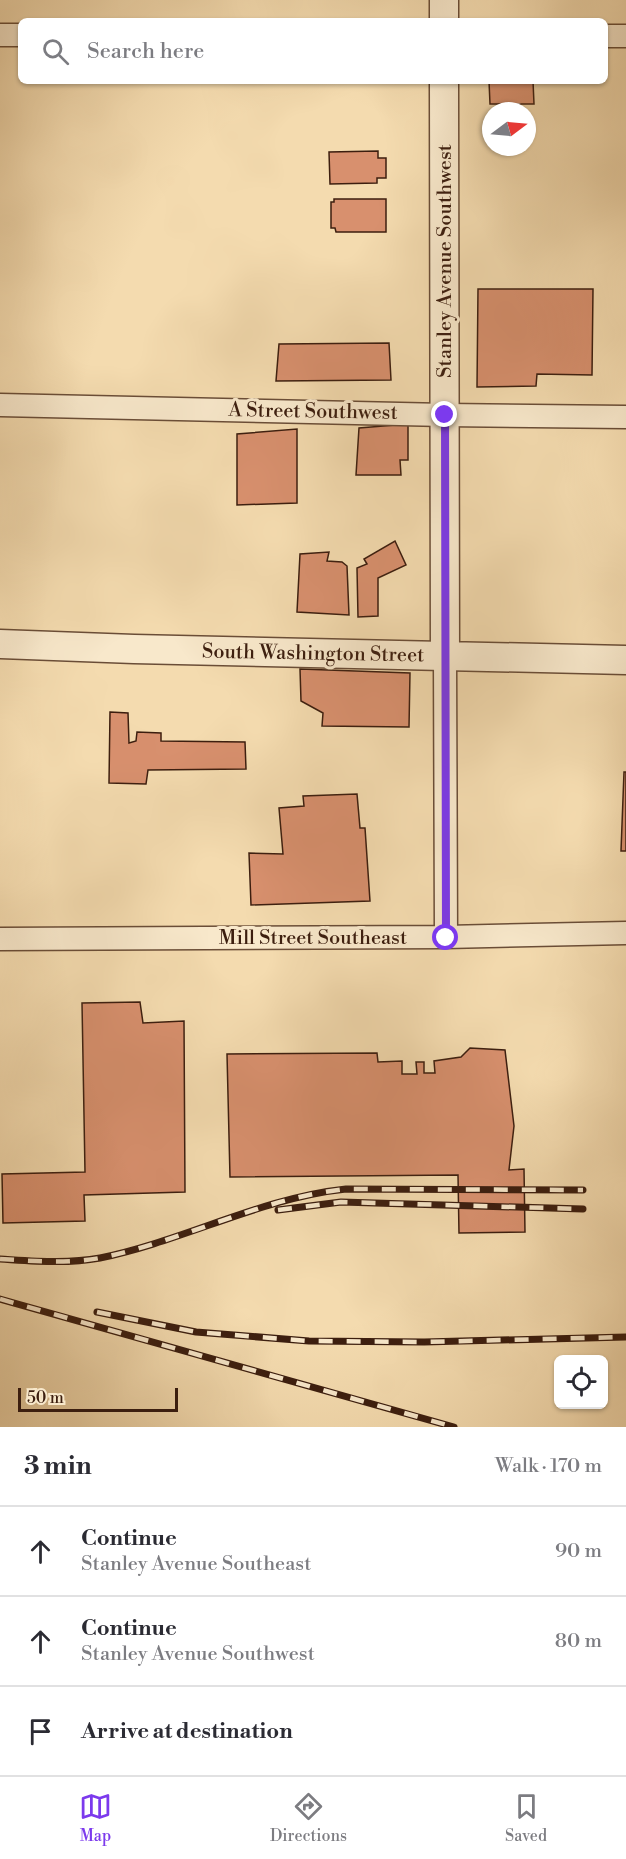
<!DOCTYPE html>
<meta charset="utf-8">
<style>
:root{--surface:#fff;--page:#f7f7f7;--text:#2b2b33;--muted:#7c7c81;--line:#e1e1e2;--accent:#7c3aed}
body{margin:0;font-family:"Libre Bodoni",serif;background:var(--page);color:var(--text)}
.controls{position:absolute;right:18px;bottom:18px;display:grid;overflow:hidden;border-radius:9px;box-shadow:0 2px 4px #0004}
.controls button{width:54px;height:54px;display:grid;place-items:center;padding:0;border:0;border-bottom:2px solid var(--line);background:var(--surface);color:var(--text);font:30px sans-serif}
.compass{position:absolute;left:482px;top:102px;width:54px;height:54px;border-radius:50%;background:var(--surface);box-shadow:0 2px 4px #0004;rotate:74deg}
.scale{position:absolute;left:18px;bottom:15px;width:160px;box-sizing:border-box;padding-left:6px;border:3px solid #3c1e0f;border-top:0;font-size:16px;line-height:21px;white-space:nowrap;color:#3c1e0f;-webkit-text-stroke:4px #f8e8cb;paint-order:stroke}
.stop{position:absolute;width:18px;height:18px;margin:-14px;border:4px solid #7c3aed;border-radius:50%;background:#fff}
.stop.end{background:#7c3aed;border-color:#fff;box-shadow:0 2px 6px #0008}
.list{margin:0;padding:0;list-style:none}
h2{display:flex;justify-content:space-between;align-items:center;height:78px;margin:0;padding:0 24px;font-size:26px}
h2 small{font-size:20px;font-weight:400;color:var(--muted)}
.list li{display:grid;grid-template-columns:39px 1fr auto;gap:18px;align-items:center;box-sizing:border-box;height:90px;padding:0 24px;border-top:2px solid var(--line)}
.list b{display:block;font-size:22px;white-space:nowrap}
.list p{margin:0;font-size:20px;white-space:nowrap;color:var(--muted)}
.list em{font-size:20px;font-style:normal;color:var(--muted)}
.icon{flex:none;width:33px;height:33px;fill:none;stroke:currentColor;stroke-width:2;stroke-linecap:round;stroke-linejoin:round}
.map{position:relative;flex:none;width:626px;height:1427px;overflow:hidden}
.search{position:absolute;background:var(--surface);box-shadow:0 2px 4px #0004;left:18px;right:18px;top:18px;height:66px;display:flex;align-items:center;gap:15px;box-sizing:border-box;padding:0 21px;border-radius:9px;color:var(--muted);font-size:22px}
.sheet{height:348px;background:var(--surface)}
nav{display:flex;justify-content:space-around;align-items:center;box-sizing:border-box;height:84px;border-top:2px solid var(--line);background:var(--surface);font-size:16px;color:var(--muted)}
nav a{display:grid;justify-items:center;gap:3px}
nav .on{color:var(--accent)}
.map>svg:first-child{display:block}
.building{fill:#d8906e;stroke:#3c1e0f;stroke-width:1.5}
.lines{fill:none;stroke-linecap:round;stroke-linejoin:round}
.minor-casing{stroke:#6a4d37;stroke-width:25}
.tertiary-casing{stroke:#6a4d37;stroke-width:31}
.minor{stroke:#f8e8cb;stroke-width:22}
.tertiary{stroke:#f8e8cb;stroke-width:28}
.rail-casing{stroke:#3c1e0f;stroke-width:7}
.rail{stroke:#f8e8cb;stroke-width:4.5;stroke-dasharray:14;stroke-linecap:butt}
.route{stroke:#7c3aed;stroke-width:8}
.labels{text-anchor:middle;dominant-baseline:central;stroke-width:6;stroke-linejoin:round;paint-order:stroke}
.street-label{font-size:20px;fill:#3c1e0f;stroke:#f8e8cb}
</style>
<div class="map">
<svg width="626" height="1427" viewBox="0 0 626 1427">
<rect width="100%" height="100%" fill="#f4dbaf"/>
<filter id="stains"><feTurbulence type="fractalNoise" baseFrequency=".00333" numOctaves="4"/><feColorMatrix values="0 0 0 0 .2 0 0 0 0 .09 0 0 0 0 .02 0 0 0 .5 -.17"/></filter>
<radialGradient id="worn" r=".72"><stop offset=".6" stop-color="#630" stop-opacity="0"/><stop offset="1" stop-color="#630" stop-opacity=".3"/></radialGradient>
<path class="building" d="M489,81H533L534,104H490Z
M378,151V158H386V178H377V183L330,184L329,152Z
M334,199H386V232H336L335,228H331V202H334Z
M478,289H593L592,375L537,374L536,386L477,387Z
M389,343L391,380L276,381L279,344Z
M408,424V460H400L401,475H356L359,428Z
M297,429V503L237,505V434Z
M395,541L406,565L378,578V616L358,617L357,568L367,564L364,559Z
M329,552L327,561L342,562L347,566L349,615L297,612L300,554Z
M300,669L410,673L409,727L322,726L323,713L301,701Z
M110,712L128,713L129,743L136,741L137,732L161,733V741L245,742L246,769L148,770L146,784L109,783Z
M624,772H626V851H621Z
M357,794L360,828H365L370,901L251,905L249,853L283,854L279,808L304,806L303,796Z
M140,1002L143,1023L184,1021L185,1192L84,1195L85,1221L3,1223L2,1174L85,1172L82,1003Z
M470,1048L505,1050L514,1126L509,1170L524,1169L525,1232L459,1233L458,1175L230,1177L227,1054L377,1053L378,1062L402,1061V1074H417L416,1062H424V1073H435L434,1061L461,1057Z"/>
<g class="lines">
<g class="minor-casing">
<path id="minor" d="M0,35H21
M605,36H626
M0,405L445,415L626,417
M445,657L446,937
M0,939L446,937L626,933"/>
</g>
<g class="tertiary-casing">
<path id="tertiary" d="M444,0V21
M444,81L445,657
M0,644L134,649L626,660"/>
</g>
<use href="#minor" class="minor"/>
<use href="#tertiary" class="tertiary"/>
<g class="rail-casing">
<path id="rail" d="M278,1210L341,1202L583,1209
M0,1259C34,1261 67,1264 100,1258C184,1241 260,1198 346,1189L583,1190
M0,1299L454,1427
M97,1312L196,1332L309,1341L424,1342L626,1337"/>
</g>
<use href="#rail" class="rail"/>
</g>
<g class="lines">
<path class="route" d="M445,415L446,938"/>
</g>
<g class="labels">
<g class="street-label">
<text transform="translate(445 261) rotate(-90)">Stanley Avenue Southwest</text>
<text transform="translate(313 412) rotate(1)">A Street Southwest</text>
<text transform="translate(313 654) rotate(1)">South Washington Street</text>
<text x="313" y="938">Mill Street Southeast</text>
</g>
</g>
<rect width="100%" height="100%" filter="url(#stains)"/>
<rect width="100%" height="100%" fill="url(#worn)"/>
</svg>
<div class="controls">
<button><svg class="icon" aria-label="locate" viewBox="0 0 24 24"><circle cx="12" cy="12" r="6"/><path d="M12 2v4M12 18v4M2 12h4M18 12h4"/></svg></button>
</div>
<svg class="compass" viewBox="-18 -18 36 36"><path d="M0-13l5 13h-10z" fill="#e53935"/><path d="M0 13l5-13h-10z" fill="#7c7c81"/></svg>
<div class="scale">50 m</div>
<div class="stop" style="left:446px;top:938px"></div>
<div class="stop end" style="left:445px;top:415px"></div>
<div class="search"><svg class="icon" aria-label="search" viewBox="0 0 24 24"><circle cx="10" cy="10" r="6"/><path d="M15 15l6 6"/></svg>Search here</div>
</div>
<section class="sheet">
<h2>3 min<small>Walk · 170 m</small></h2>
<ul class="list">
<li><svg class="icon" aria-label="ahead" viewBox="0 0 24 24"><path d="M12 20V5M6 11l6-6 6 6"/></svg><div><b>Continue</b><p>Stanley Avenue Southeast</p></div><em>90 m</em></li>
<li><svg class="icon" aria-label="ahead" viewBox="0 0 24 24"><path d="M12 20V5M6 11l6-6 6 6"/></svg><div><b>Continue</b><p>Stanley Avenue Southwest</p></div><em>80 m</em></li>
<li><svg class="icon" aria-label="arrive" viewBox="0 0 24 24"><path d="M6 21V4h12l-3 4 3 4H6"/></svg><div><b>Arrive at destination</b></div></li>
</ul>
</section>
<nav>
<a class="on"><svg class="icon" aria-label="map" viewBox="0 0 24 24"><path d="M3 6l6-2 6 2 6-2v14l-6 2-6-2-6 2zM9 4v14M15 6v14"/></svg>Map</a>
<a><svg class="icon" aria-label="directions" viewBox="0 0 24 24"><path d="M12 3l9 9-9 9-9-9zM9 14v-3h6M13 9l2 2-2 2"/></svg>Directions</a>
<a><svg class="icon" aria-label="saved" viewBox="0 0 24 24"><path d="M7 4h10v16l-5-4-5 4z"/></svg>Saved</a>
</nav>
